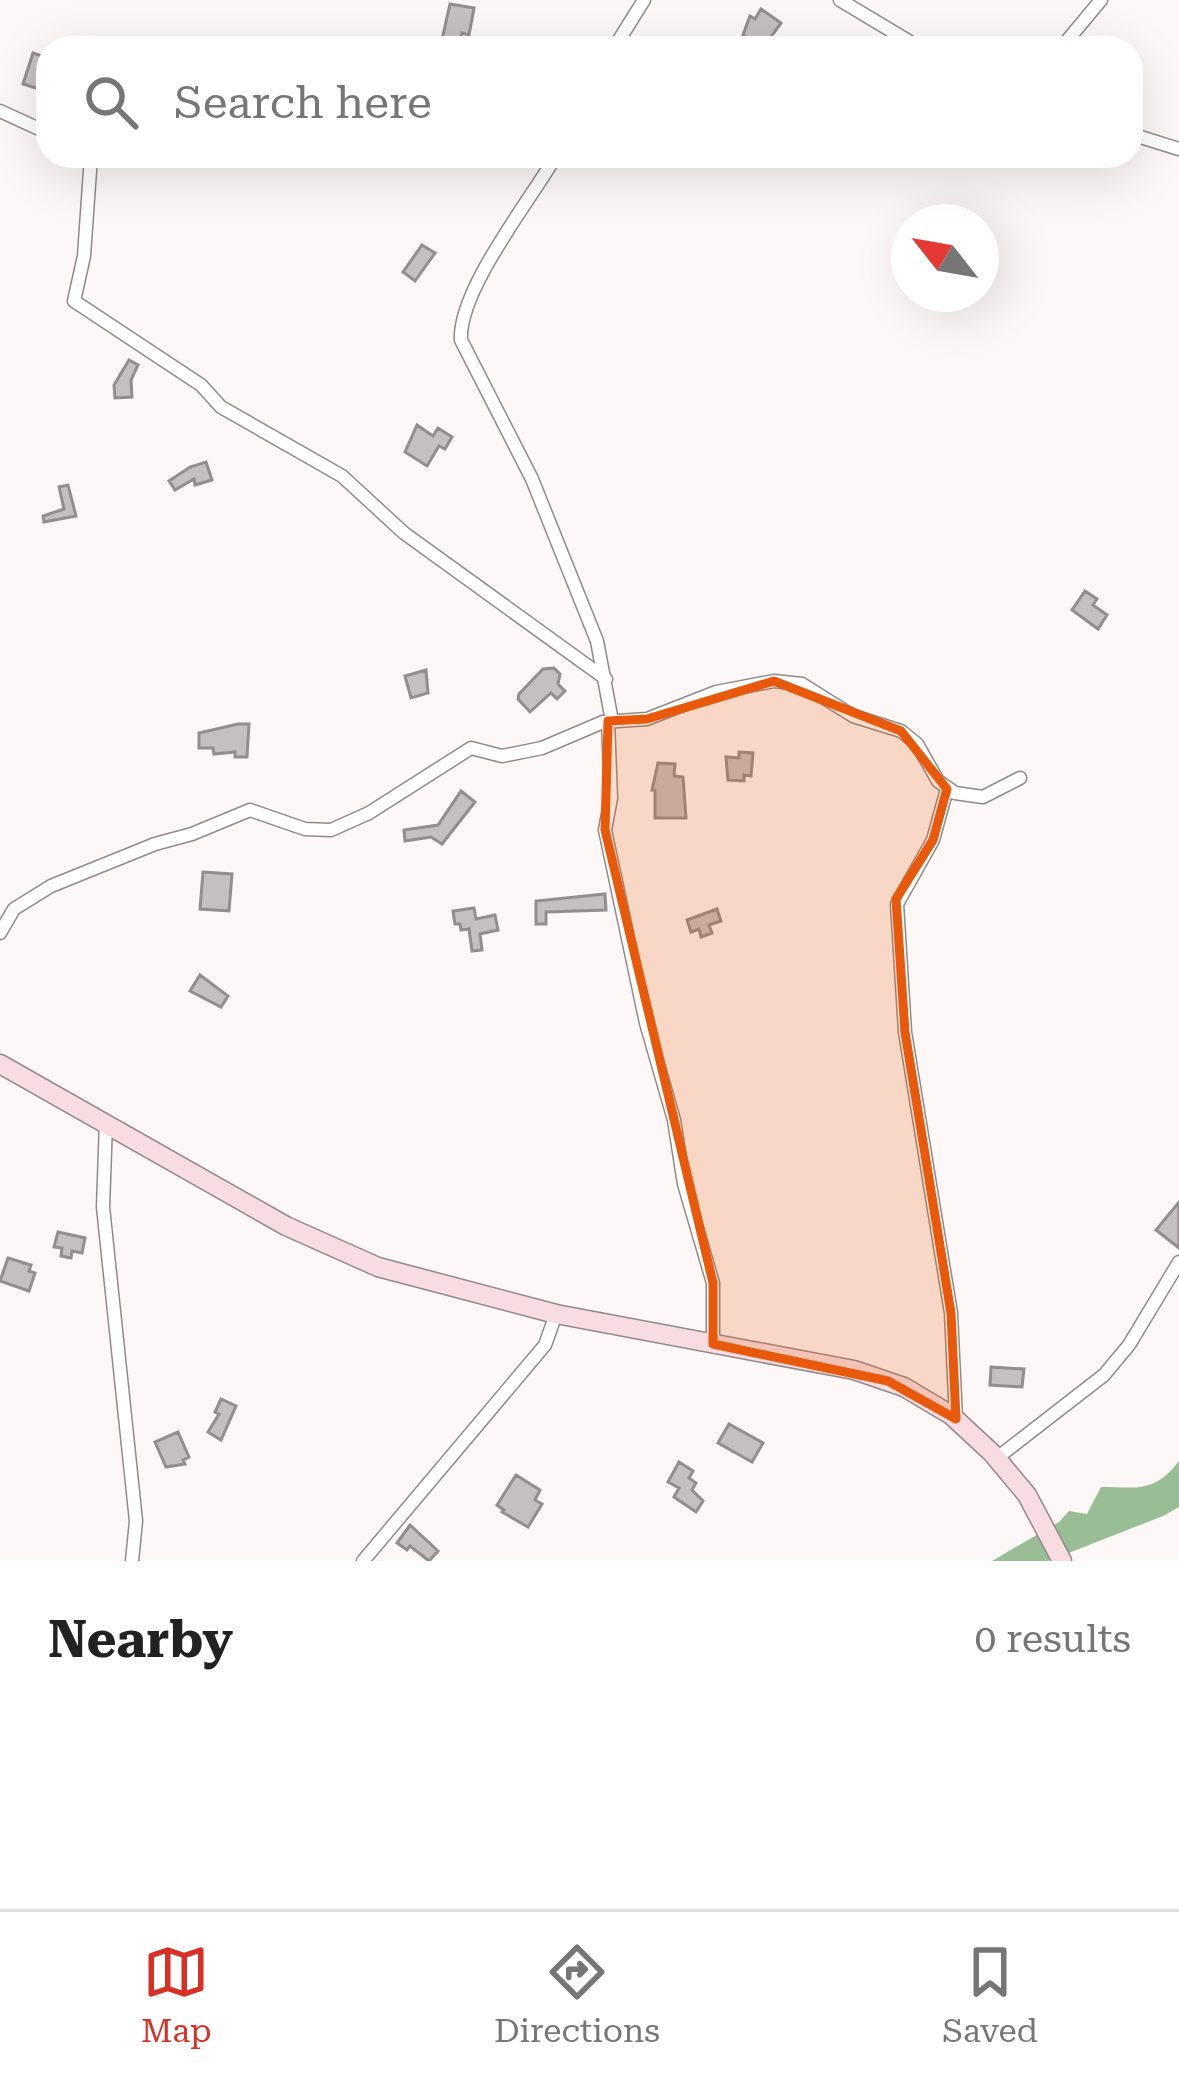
<!DOCTYPE html>
<style>
:root{--surface:#fff;--page:#f2f2f2;--text:#222;--muted:#767676;--line:#e0e0e0;--accent:#d93025}
body{margin:0;font-family:"Roboto Serif",serif;background:var(--page);color:var(--text)}
.compass{position:absolute;left:891px;top:204px;width:108px;height:108px;border-radius:50%;background:var(--surface);box-shadow:0 12px 48px #0002;rotate:301deg}
.list{margin:0;padding:0;list-style:none}
h2{display:flex;justify-content:space-between;align-items:center;height:156px;margin:0;padding:0 48px;font-size:51px}
h2 small{font-size:39px;font-weight:400;color:var(--muted)}
.icon{flex:none;width:66px;height:66px;fill:none;stroke:currentColor;stroke-width:2;stroke-linecap:round;stroke-linejoin:round}
.map{position:relative;flex:none;width:1179px;height:1561px;overflow:hidden}
.search{position:absolute;background:var(--surface);box-shadow:0 12px 48px #0002;left:36px;right:36px;top:36px;height:132px;display:flex;align-items:center;gap:30px;box-sizing:border-box;padding:0 42px;border-radius:36px;color:var(--muted);font-size:45px}
.sheet{height:348px;background:var(--surface)}
nav{display:flex;justify-content:space-around;align-items:center;box-sizing:border-box;height:168px;border-top:3px solid var(--line);background:var(--surface);font-size:33px;color:var(--muted)}
nav a{display:grid;justify-items:center;gap:6px}
nav .on{color:var(--accent)}
.map>svg:first-child{display:block}
.water{fill:#99bd94}
.building{fill:#c5bfc0;stroke:#938d8e;stroke-width:3}
.lines{fill:none;stroke-linecap:round;stroke-linejoin:round}
.street-casing{stroke:#908a8b;stroke-width:15}
.secondary-casing{stroke:#908a8b;stroke-width:21}
.street{stroke:#fff;stroke-width:12}
.secondary{stroke:#f9dce1;stroke-width:18}
.marked{fill:#e8590c;fill-opacity:0.2;stroke:#e8590c;stroke-width:9;stroke-linejoin:round}
</style>
<div class="map">
<svg width="1179" height="1561" viewBox="0 0 1179 1561">
<rect width="100%" height="100%" fill="#fdf7f7"/>
<path class="water" d="M1179,1461V1507L1163,1516L1048,1561H992L1059,1522L1069,1511L1087,1514L1101,1487C1136,1487 1154,1494 1179,1461Z"/>
<path class="building" d="M450,4L474,8L469,35L462,33L460,47L441,44Z
M761,9L781,23L770,38L786,48H762L743,35L750,16L755,19Z
M33,53L48,58V92L23,84Z
M422,245L435,253L415,281L403,272Z
M129,360L138,365L131,380L132,397L115,398L114,385Z
M417,425L433,436L438,428L452,437L445,449L439,446L427,466L405,452Z
M206,462L212,480L195,485L194,479L175,490L169,481L190,467Z
M68,485L76,516L44,522L43,516L64,509L59,487Z
M1085,591L1097,599L1093,605L1107,615L1098,629L1072,610Z
M554,668L560,674L558,684L565,691L557,699L551,693L530,712L518,699L519,694L543,669Z
M426,670L428,693L411,698L405,676Z
M238,724H249L247,757H235V752L214,754L213,748H199V733Z
M739,752L753,753L751,776L744,775V781L728,780L726,757L739,758Z
M658,763L675,764L674,776L683,777L686,818H655V790H652Z
M461,791L475,802L442,844L431,837L405,841L404,830L438,825Z
M203,872L232,874L229,911L200,909Z
M605,894L606,910L546,912V924H536V901Z
M474,908L476,919L495,915L498,930L480,934L482,950L472,951L469,929L461,930L460,924H455L453,911Z
M717,909L721,921L709,925L712,933L701,937L699,929L691,932L687,920Z
M200,975L228,996L221,1007L190,991Z
M1179,1202V1248L1156,1230Z
M58,1232L85,1238L82,1253L72,1251L71,1258L61,1256L62,1248L54,1247Z
M8,1258L31,1265L29,1271L35,1273L29,1291L0,1281Z
M991,1367L1024,1369L1022,1387L990,1385Z
M221,1399L236,1406L221,1440L208,1432L219,1414L215,1412Z
M729,1424L763,1443L752,1462L718,1443Z
M178,1432L189,1457L183,1460L185,1464L166,1467L155,1442Z
M679,1462L693,1471L689,1478L696,1483L692,1490L703,1501L696,1512L674,1497L679,1488L668,1482Z
M516,1475L540,1490L535,1500L542,1504L528,1527L502,1512L504,1510L497,1505Z
M410,1525L438,1551L429,1561L410,1546L407,1550L397,1543Z"/>
<g class="lines">
<g class="street-casing">
<path id="street" d="M840,0L920,48
M614,48L644,0
M1061,48L1101,0
M0,111L48,133
M1131,134L1179,149
M91,156L84,256L74,301L201,385L221,407L342,476L404,533L606,679
M556,156C529,202 458,291 461,340L532,479L597,641L612,721
M608,721L611,798L605,830L646,1023L674,1120L684,1184L713,1283V1344
M947,789L933,840L897,904L905,1032L951,1313L956,1419
M0,933L14,909L51,886L155,844L192,834L250,810L305,829L331,830L369,813L471,748L502,756L542,748L603,722L647,719L716,692L774,681L802,684L853,716L901,731L917,744L938,781L955,793L983,797L1020,778
M106,1123L103,1207L136,1521L132,1561
M997,1458L1104,1375L1129,1345L1179,1262
M363,1561L545,1345L556,1314"/>
</g>
<g class="secondary-casing">
<path id="secondary" d="M0,1064L286,1226L378,1267L556,1314L854,1370L904,1387L951,1415L992,1453L1027,1495L1062,1561"/>
</g>
<use href="#street" class="street"/>
<use href="#secondary" class="secondary"/>
</g>
<path class="marked" d="M774,681L901,731L947,789L933,840L896,899L905,1032L951,1313L956,1419L888,1381L713,1344V1283L605,830L608,721L647,719Z"/>
</svg>
<svg class="compass" viewBox="-18 -18 36 36"><path d="M0-13l5 13h-10z" fill="#e53935"/><path d="M0 13l5-13h-10z" fill="#767676"/></svg>
<div class="search"><svg class="icon" aria-label="search" viewBox="0 0 24 24"><circle cx="10" cy="10" r="6"/><path d="M15 15l6 6"/></svg>Search here</div>
</div>
<section class="sheet">
<h2>Nearby<small>0 results</small></h2>
<ul class="list">
</ul>
</section>
<nav>
<a class="on"><svg class="icon" aria-label="map" viewBox="0 0 24 24"><path d="M3 6l6-2 6 2 6-2v14l-6 2-6-2-6 2zM9 4v14M15 6v14"/></svg>Map</a>
<a><svg class="icon" aria-label="directions" viewBox="0 0 24 24"><path d="M12 3l9 9-9 9-9-9zM9 14v-3h6M13 9l2 2-2 2"/></svg>Directions</a>
<a><svg class="icon" aria-label="saved" viewBox="0 0 24 24"><path d="M7 4h10v16l-5-4-5 4z"/></svg>Saved</a>
</nav>
